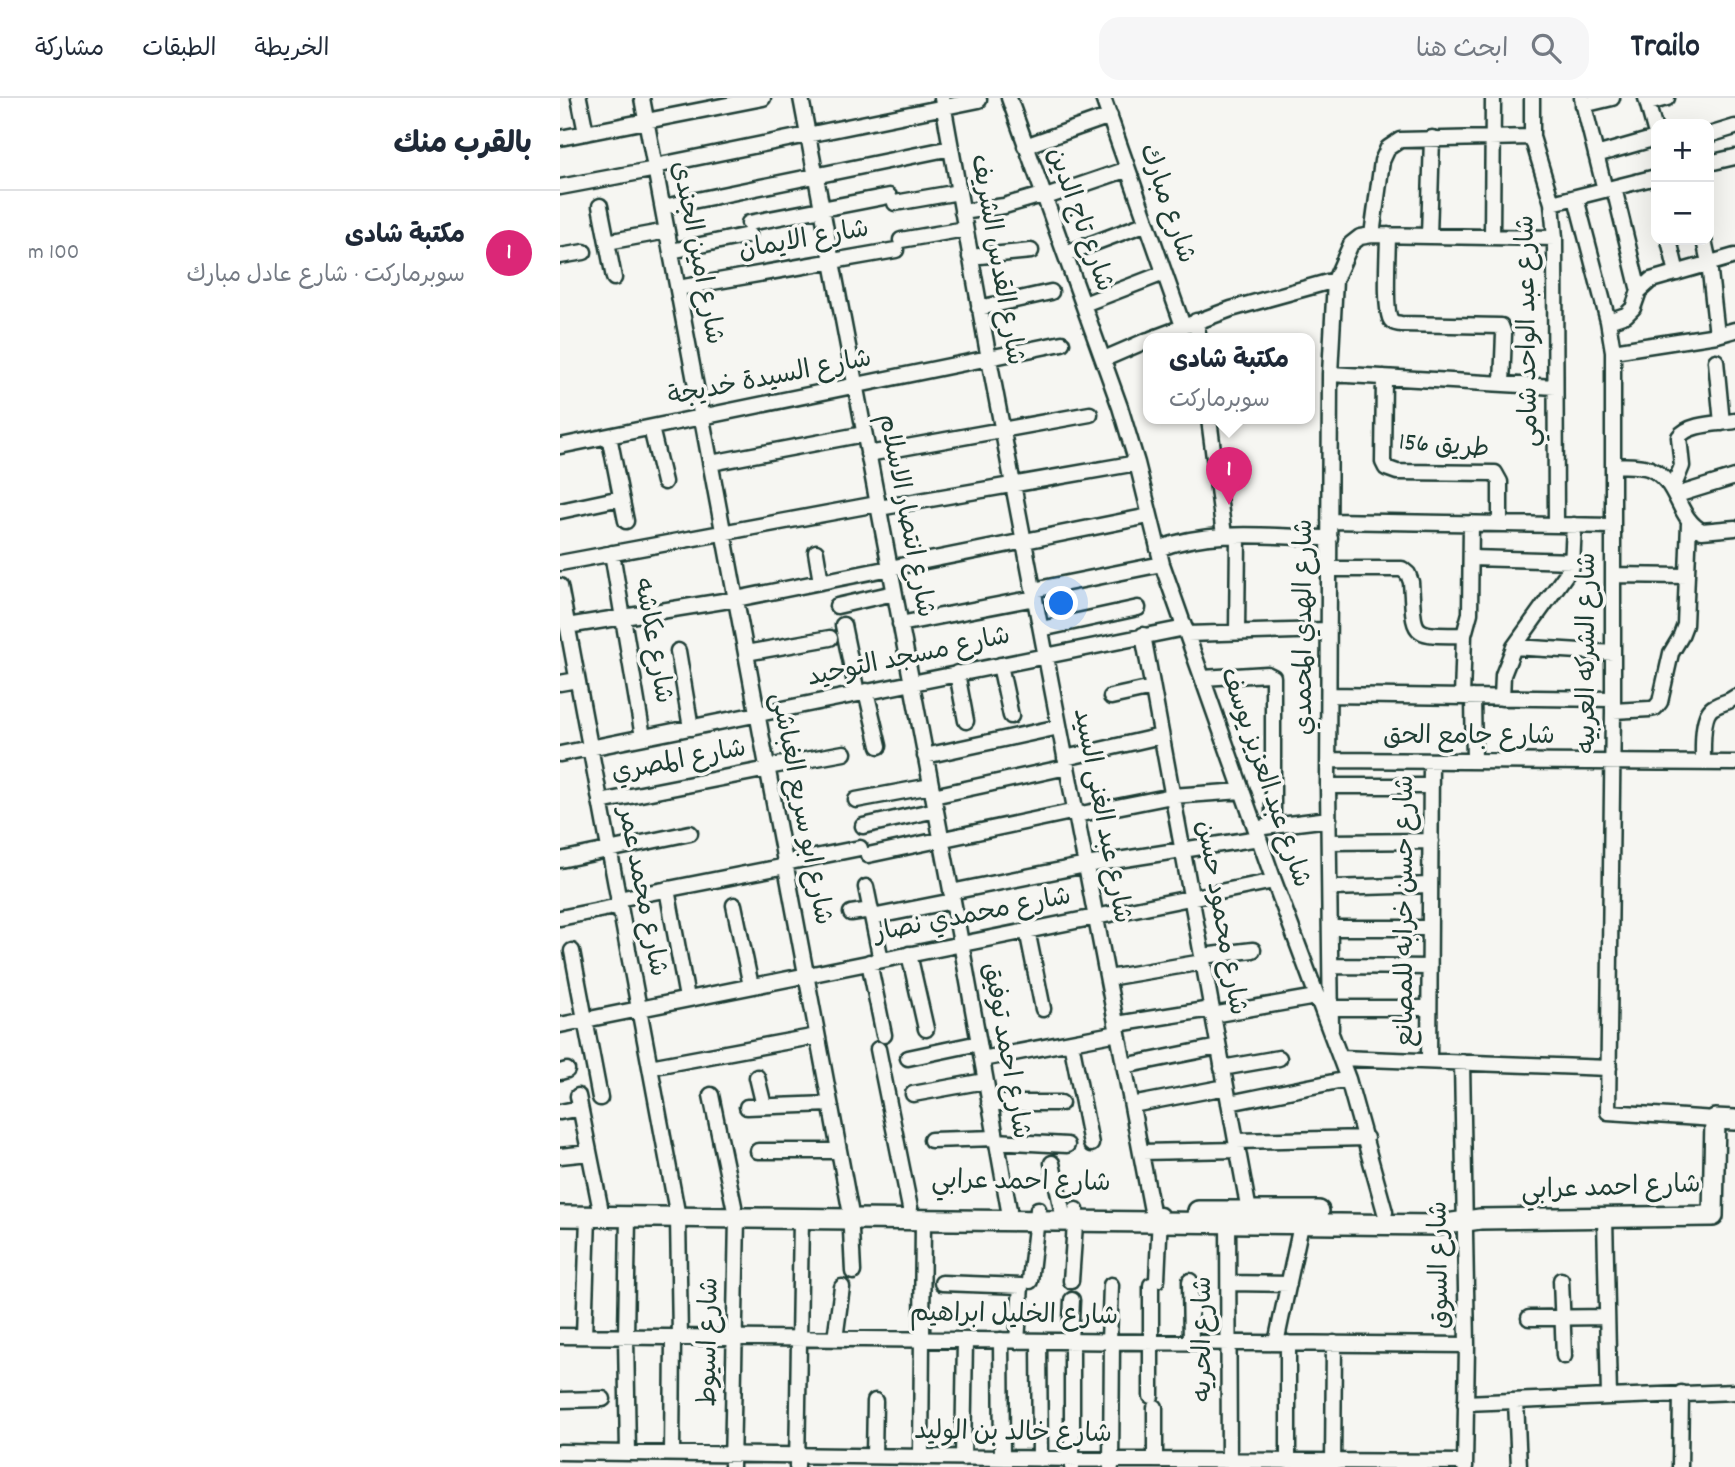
<!DOCTYPE html>
<html lang="ar">
<meta charset="utf-8">
<style>
:root{--surface:#fff;--page:#f6f6f7;--text:#1f2937;--muted:#747a83;--line:#e0e1e3;--accent:#db2777}
body{margin:0;font-family:Dekko,"Playpen Sans Arabic",sans-serif;background:var(--page);color:var(--text);direction:rtl}
.controls{position:absolute;right:21px;top:21px;display:grid;overflow:hidden;border-radius:14px;box-shadow:0 7px 28px #0002}
.controls button{width:63px;height:63px;display:grid;place-items:center;padding:0;border:0;border-bottom:2px solid var(--line);background:var(--surface);color:var(--text);font:35px sans-serif}
.you{position:absolute;left:502px;top:506px;width:24px;height:24px;margin:-18px;border:5px solid #fff;border-radius:50%;background:#1a73e8;box-shadow:0 0 0 10px #1a73e833}
.badge{display:grid;place-items:center;width:46px;height:46px;border-radius:50%;background:var(--accent);color:#fff;font-size:23px;font-weight:700}
.pin{position:absolute;translate:-50% -58px;filter:drop-shadow(0 2px 4px #0008)}
.pin::after{content:'';position:absolute;top:37px;width:24px;height:21px;background:inherit;clip-path:polygon(0 0,100% 0,50% 100%)}
.popup{position:absolute;left:583px;top:235px;width:172px;height:91px;box-sizing:border-box;display:grid;place-content:center;border-radius:14px;background:var(--surface);filter:drop-shadow(0 2px 5px #0005);font-size:23px;white-space:nowrap;color:var(--muted)}
.popup b{font-size:26px;color:var(--text)}
.popup::after{content:'';position:absolute;left:50%;top:100%;margin-left:-14px;border:14px solid transparent;border-top-color:var(--surface)}
.list{margin:0;padding:0;list-style:none}
h2{display:flex;justify-content:space-between;align-items:center;height:91px;margin:0;padding:0 28px;font-size:30px}
h2 small{font-size:23px;font-weight:400;color:var(--muted)}
.list li{display:grid;grid-template-columns:46px 1fr auto;gap:21px;align-items:center;box-sizing:border-box;height:126px;padding:0 28px;border-top:2px solid var(--line)}
.list b{display:block;font-size:26px;white-space:nowrap}
.list p{margin:0;font-size:23px;white-space:nowrap;color:var(--muted)}
.list em{font-size:23px;font-style:normal;color:var(--muted)}
.icon{flex:none;width:38px;height:38px;fill:none;stroke:currentColor;stroke-width:2;stroke-linecap:round;stroke-linejoin:round}
.map{position:relative;flex:none;width:1175px;height:1369px;overflow:hidden;direction:ltr}
header{display:flex;align-items:center;gap:42px;box-sizing:border-box;height:98px;padding:0 35px;background:var(--surface);border-bottom:2px solid var(--line)}
header strong{font-size:33px}
nav{display:flex;gap:38px;margin-inline-start:auto;font-size:24px}
.search{width:490px;height:63px;background:var(--page);display:flex;align-items:center;gap:18px;box-sizing:border-box;padding:0 24px;border-radius:21px;color:var(--muted);font-size:26px}
main{display:flex}
aside{flex:1;background:var(--surface)}
.map>svg:first-child{display:block}
.lines{fill:none;stroke-linecap:round;stroke-linejoin:round}
.street-casing{stroke:#1f3d34;stroke-width:19}
.secondary-casing{stroke:#1f3d34;stroke-width:24}
.street{stroke:#f6f6f2;stroke-width:14}
.secondary{stroke:#f6f6f2;stroke-width:19}
.labels{text-anchor:middle;dominant-baseline:central;stroke-width:7;stroke-linejoin:round;paint-order:stroke}
.street-label{font-size:26px;fill:#1f3d34;stroke:#f6f6f2}
</style>
<header>
<strong>Trailo</strong>
<div class="search"><svg class="icon" aria-label="search" viewBox="0 0 24 24"><circle cx="10" cy="10" r="6"/><path d="M15 15l6 6"/></svg>ابحث هنا</div>
<nav><a>الخريطة</a><a>الطبقات</a><a>مشاركة</a></nav>
</header>
<main>
<div class="map">
<svg width="1175" height="1369" viewBox="0 0 1175 1369">
<rect width="100%" height="100%" fill="#f6f6f2"/>
<filter id="ink" filterUnits="userSpaceOnUse"><feTurbulence type="fractalNoise" baseFrequency=".0143" numOctaves="2"/><feDisplacementMap in="SourceGraphic" scale="14" xChannelSelector="R" yChannelSelector="G"/><feConvolveMatrix kernelMatrix="1 2 1 2 8 2 1 2 1" color-interpolation-filters="sRGB"/></filter>
<g filter="url(#ink)">
<g class="lines">
<g class="street-casing">
<path id="street" d="M19,0L26,35
M82,0L290,1111L293,1174
M241,0L401,845L449,1112
M382,0L429,261L592,1113
M449,0L560,309L577,365L602,466L714,783L788,981L825,1114
M543,0L623,228
M972,0V39L992,105L995,140L996,427
M1022,0L1045,92
M1086,0L1096,36
M1088,5L1107,0
M1023,7L1052,0
M1149,37L1175,29
M0,40L203,0
M465,48L550,18
M1036,57L1096,40
M1149,65L1175,59
M95,68L419,2
M0,89L96,71
M1054,90L1079,193
M483,100L568,71
M1016,100L1048,223L1053,253V613L1048,1014L1155,1021
M335,105L399,94
M992,105L1096,79
M40,108L54,180
M103,109L391,50
M402,114L444,108L482,97
M189,125L329,98
M812,137L822,63L828,50L840,42L972,39
M828,137C828,152 824,213 831,222C834,226 836,225 841,226L941,228L944,236L942,286
M869,138L872,40
M932,139L933,0
M341,142L405,131
M1109,142L1117,175
M1144,142L1149,165L1157,237
M47,144L107,133
M111,153L189,137
M505,156L587,125
M0,158L24,154
M410,159L471,153
M118,190L336,152
M524,206L604,175
M419,210L491,194
M636,223L639,241
M1048,223L1066,217L1073,210L1079,193L1091,182L1175,158
M591,241L671,211L775,182
M1053,253L1157,237L1175,232
M544,261L588,242
M1156,263L1162,325
M770,276L995,289
M824,279L823,364L826,370L837,374L935,375L940,384V426
M649,321L664,437
M91,330L104,384
M49,338L66,423
M0,348L502,245
M308,356L530,316
M151,365L304,336
M1053,367C1064,368 1078,367 1088,370C1119,381 1116,420 1142,433L1175,430
M1113,390L1122,368L1119,339C1129,325 1159,326 1175,323
M1117,397L1175,379
M319,410L577,365
M0,413L61,400
M769,423L1053,428
M598,451C652,430 713,439 770,440
M256,454L261,484
M52,455L83,639
M911,460L1013,463
M0,465L317,406
M770,471H842L848,476L851,484C855,537 848,538 904,537
M1053,477L1127,478
M0,488L118,1119L120,1239
M473,492L602,466
M277,508L334,495
M340,526L475,500
M283,527L297,595
M7,528L176,501L589,418
M481,531L578,510
M677,534L678,438
M627,536L768,532
M583,537L689,1113
M954,549L1053,555
M118,553L131,630
M186,555L270,540
M440,567L451,618
M397,575L406,623
M643,580L707,576L713,579V728
M0,585L17,582
M306,593L319,648
M769,597L1053,601
M551,599L592,590
M902,599L904,537L910,515L911,425
M913,599L914,663
M942,600L943,577L954,549L1012,468L1014,427
M1053,613L1090,611L1095,610L1100,604L1111,555L1120,540L1125,527L1129,425
M0,656L625,530
M365,658L499,629
M505,660L601,638
M769,662L1175,665
M1143,665C1143,651 1141,615 1154,609C1162,604 1168,605 1175,599
M207,669L284,655
M768,688H871
M373,698L507,669
M296,702L371,688
M40,704L208,671
M516,717L612,698L682,693
M303,728L376,712
M704,729L769,721
M769,744L871,743
M308,757L516,713
M0,762L130,735
M225,765L300,750
M306,789L321,862
M771,790L870,787
M107,791L127,900
M391,794L526,767L699,740
M58,801L226,768
M174,807L191,888
M291,815L311,812
M312,819L393,803
M0,820L59,808
M771,830H870
M467,832L483,911
M12,853L40,1000
M349,856L366,931
M642,858L693,852
M309,864L324,937
M772,868L870,869
M548,880L643,864
M772,910H869
M652,917L756,899
M557,926L651,911
M0,927L714,783
M771,932L768,688L770,276L775,182L791,146L800,139L812,137L995,140
M511,944L531,1046
M318,951L350,1110
M348,960L419,945
M780,960L1049,970
M422,961L558,935
M869,963L871,663
M902,964L907,1247L905,1369
M564,968L658,949
M90,969L257,938
M662,970L719,960
M0,974L7,972
M197,979L204,1008
M353,996L425,983
M151,997L174,1108
M18,998L40,1108
M429,1005H501
M669,1005L788,981
M572,1007L666,989
M187,1009L270,1006
M0,1014L20,1010
M371,1042L436,1040
M436,1043L507,1047
M676,1043L806,1040
M198,1053H279
M581,1054L678,1052
M0,1058L29,1055
M492,1065L502,1112
M668,1118L669,1369
M1045,1120L1049,1299L1175,1294
M597,1182L600,1117
M1001,1182L1004,1258
M470,1183L478,1111
M511,1183L516,1112
M630,1183L631,1244
M382,1185L461,1188L457,1243
M669,1185L729,1186
M969,1220L1047,1219
M0,1238L907,1247
M24,1238L28,1119
M275,1241L282,1189
M441,1242L442,1360
M479,1243L480,1361
M510,1243L512,1202
M549,1243L551,1187
M716,1245L741,1127
M591,1298V1187
M0,1302L43,1301
M956,1303L959,1369
M905,1305L1049,1299
M0,1354L589,1362L905,1364
M68,1355L66,1239L68,1119
M112,1356L113,1239
M314,1358L315,1303
M361,1359L363,1122
M403,1360L405,1242
M595,1362V1309
M728,1364V1245
M172,1369L177,1120
M237,1369L241,1120
M512,1369V1243
M551,1369L552,1243
M773,1369L774,1245
M1120,1369L1121,1295"/>
</g>
<g class="secondary-casing">
<path id="secondary" d="M638,1113H759
M0,1118L879,1127L920,1121L1153,1118L1155,1021L1175,1022"/>
</g>
<use href="#street" class="street"/>
<use href="#secondary" class="secondary"/>
</g>
</g>
<g class="labels">
<g class="street-label">
<text transform="translate(606 106) rotate(71)">شارع مبارك</text>
<text transform="translate(519 122) rotate(70)">شارع تاج الدين</text>
<text transform="translate(244 143) rotate(-10)">شارع الايمان</text>
<text transform="translate(136 155) rotate(79)">شارع امين الجندى</text>
<text transform="translate(436 162) rotate(80)">شارع القدس الشريف</text>
<text transform="translate(969 233) rotate(-91)">شارع عبد الواحد شامي</text>
<text transform="translate(210 281) rotate(-11)">شارع السيدة خديجة</text>
<text transform="translate(884 349) rotate(5)">طريق 156</text>
<text transform="translate(345 418) rotate(79)">شارع انتصار الاسلام</text>
<text transform="translate(745 529) rotate(-90)">شارع الهدي المحمدي</text>
<text transform="translate(92 543) rotate(80)">شارع عكاشه</text>
<text transform="translate(1028 555) rotate(-90)">شارع الشركه العربيه</text>
<text transform="translate(349 560) rotate(-12)">شارع مسجد التوحيد</text>
<text x="909" y="639">شارع جامع الحق</text>
<text transform="translate(119 664) rotate(-11)">شارع المصري</text>
<text transform="translate(704 680) rotate(71)">شارع عبد العزيز يوسف</text>
<text transform="translate(240 711) rotate(79)">شارع ابو سريع الغباشى</text>
<text transform="translate(541 718) rotate(79)">شارع عبد الغنى السيد</text>
<text transform="translate(81 794) rotate(79)">شارع محمد عمر</text>
<text transform="translate(846 813) rotate(-90)">شارع حسن خرابه للمصانع</text>
<text transform="translate(413 818) rotate(-11)">شارع محمدي نصار</text>
<text transform="translate(660 820) rotate(80)">شارع محمود حسن</text>
<text transform="translate(445 953) rotate(80)">شارع احمد توفيق</text>
<text transform="translate(461 1085) rotate(1)">شارع احمد عرابي</text>
<text transform="translate(1051 1091) rotate(-2)">شارع احمد عرابي</text>
<text transform="translate(881 1167) rotate(-91)">شارع السوق</text>
<text transform="translate(454 1218) rotate(1)">شارع الخليل ابراهيم</text>
<text transform="translate(644 1241) rotate(-90)">شارع الحريه</text>
<text transform="translate(150 1244) rotate(-89)">شارع اسيوط</text>
<text transform="translate(453 1336) rotate(1)">شارع خالد بن الوليد</text>
</g>
</g>
</svg>
<div class="controls">
<button>+</button>
<button>−</button>
</div>
<div class="you"></div>
<div class="pin badge" style="left:669px;top:407px">1</div>
<div class="popup"><b>مكتبة شادى</b>سوبرماركت</div>
</div>
<aside>
<h2>بالقرب منك<small></small></h2>
<ul class="list">
<li><span class="badge">1</span><div><b>مكتبة شادى</b><p>سوبرماركت · شارع عادل مبارك</p></div><em>100 m</em></li>
</ul>
</aside>
</main>
